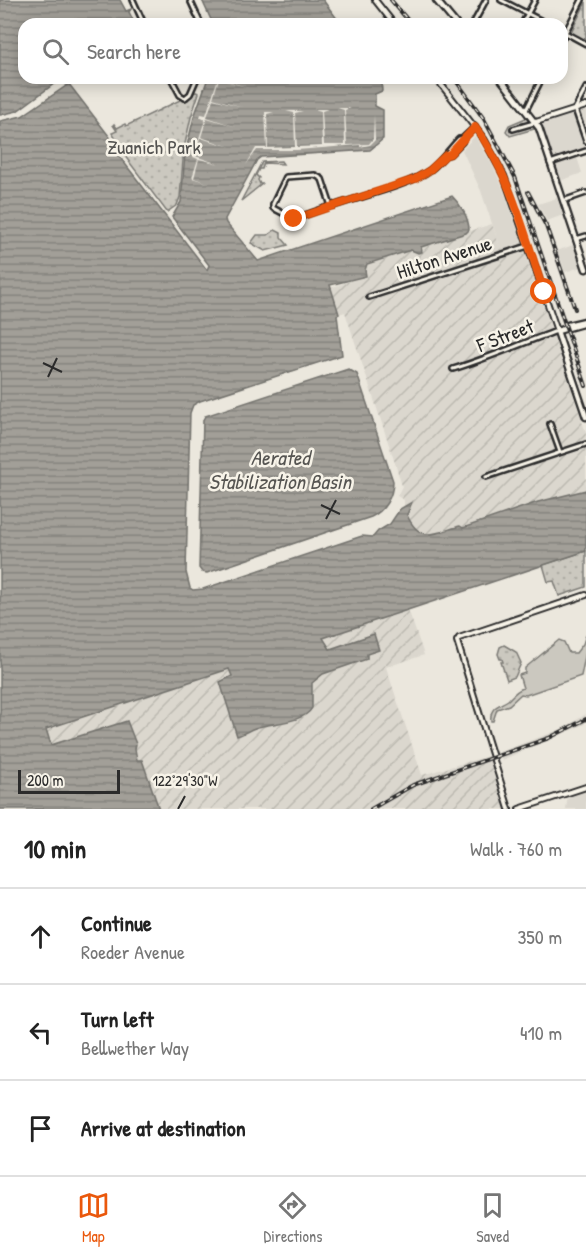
<!DOCTYPE html>
<meta charset="utf-8">
<style>
:root{--surface:#fff;--page:#f6f6f6;--text:#222;--muted:#767676;--line:#e0e0e0;--accent:#ea580c}
body{margin:0;font-family:"Patrick Hand",sans-serif;background:var(--page);color:var(--text)}
.scale{position:absolute;left:18px;bottom:15px;width:102px;box-sizing:border-box;padding-left:6px;border:3px solid #2b2b2b;border-top:0;font-size:16px;line-height:21px;white-space:nowrap;color:#2b2b2b;-webkit-text-stroke:4px #f7f3e8;paint-order:stroke}
.stop{position:absolute;width:18px;height:18px;margin:-14px;border:4px solid #ea580c;border-radius:50%;background:#fff}
.stop.end{background:#ea580c;border-color:#fff;box-shadow:0 2px 6px #0008}
.list{margin:0;padding:0;list-style:none}
h2{display:flex;justify-content:space-between;align-items:center;height:78px;margin:0;padding:0 24px;font-size:26px}
h2 small{font-size:20px;font-weight:400;color:var(--muted)}
.list li{display:grid;grid-template-columns:39px 1fr auto;gap:18px;align-items:center;box-sizing:border-box;height:96px;padding:0 24px;border-top:2px solid var(--line)}
.list b{display:block;font-size:22px;white-space:nowrap}
.list p{margin:0;font-size:20px;white-space:nowrap;color:var(--muted)}
.list em{font-size:20px;font-style:normal;color:var(--muted)}
.icon{flex:none;width:33px;height:33px;fill:none;stroke:currentColor;stroke-width:2;stroke-linecap:round;stroke-linejoin:round}
.map{position:relative;flex:none;width:586px;height:809px;overflow:hidden}
.search{position:absolute;background:var(--surface);box-shadow:0 3px 15px #0003;left:18px;right:18px;top:18px;height:66px;display:flex;align-items:center;gap:15px;box-sizing:border-box;padding:0 21px;border-radius:18px;color:var(--muted);font-size:22px}
.sheet{height:366px;background:var(--surface)}
nav{display:flex;justify-content:space-around;align-items:center;box-sizing:border-box;height:84px;border-top:2px solid var(--line);background:var(--surface);font-size:16px;color:var(--muted)}
nav a{display:grid;justify-items:center;gap:3px}
nav .on{color:var(--accent)}
.map>svg:first-child{display:block}
.built{fill:#dbd7ce}
.industrial{fill:url(#industrial-furrows)}
.green{fill:url(#green-dots);stroke:#7b7a75;stroke-width:1.5}
.pitch{fill:#cbc8bf;stroke:#7b7a75;stroke-width:1.5}
.water{fill:url(#water-rules);stroke:#72716c;stroke-width:1.5}
.pier{fill:#ebe7dd}
.lines{fill:none;stroke-linecap:round;stroke-linejoin:round}
.minor-casing{stroke:#2b2b2b;stroke-width:8}
.tertiary-casing{stroke:#2b2b2b;stroke-width:8}
.secondary-casing{stroke:#2b2b2b;stroke-width:9}
.minor{stroke:#f7f3e8;stroke-width:3}
.tertiary{stroke:#f7f3e8;stroke-width:4}
.secondary{stroke:#f7f3e8;stroke-width:4.5}
.rail-casing{stroke:#2b2b2b;stroke-width:4}
.rail{stroke:#f7f3e8;stroke-width:1.5;stroke-dasharray:4.5;stroke-linecap:butt}
.route{stroke:#ea580c;stroke-width:8}
.ticks{fill:none;stroke:#2b2b2b;stroke-width:2}
.labels{text-anchor:middle;dominant-baseline:central;stroke-width:5;stroke-linejoin:round;paint-order:stroke}
.park-label{font-size:20px;fill:#535250;stroke:#f7f3e8}
.street-label{font-size:20px;fill:#2b2b2b;stroke:#f7f3e8}
.water-label{font-size:21px;font-style:italic;fill:#555451;stroke:#f7f3e8}
.ticks-label{font-size:15px;text-anchor:middle;fill:#2b2b2b;stroke:#f7f3e8;stroke-width:5;stroke-linejoin:round;paint-order:stroke}
</style>
<div class="map">
<svg width="586" height="809" viewBox="0 0 586 809">
<defs>
<pattern id="industrial-furrows" width="10" height="10" patternUnits="userSpaceOnUse" patternTransform="scale(1.5)"><rect width="10" height="10" fill="#dbd7ce"/><path d="M-1 1l2-2M0 10L10 0M9 11l2-2" fill="none" stroke="#bcb9b1"/></pattern>
<pattern id="green-dots" width="8" height="8" patternUnits="userSpaceOnUse" patternTransform="scale(1.5)"><rect width="8" height="8" fill="#cbc8bf"/><path d="M2 2h.1M6 6h.1" fill="none" stroke="#aeaca4" stroke-width="1.8" stroke-linecap="round"/></pattern>
<pattern id="water-rules" width="6" height="5" patternUnits="userSpaceOnUse" patternTransform="scale(1.5)"><rect width="6" height="5" fill="#a29f98"/><path d="M0 2.5h6" fill="none" stroke="#84827c"/></pattern>
</defs>
<rect width="100%" height="100%" fill="#ebe7dd"/>
<filter id="ink" filterUnits="userSpaceOnUse"><feTurbulence type="fractalNoise" baseFrequency=".0167" numOctaves="2"/><feDisplacementMap in="SourceGraphic" scale="12" xChannelSelector="R" yChannelSelector="G"/><feConvolveMatrix kernelMatrix="1 2 1 2 8 2 1 2 1" color-interpolation-filters="sRGB"/></filter>
<g filter="url(#ink)">
<path class="built" d="M586,110V154L577,157L582,173L560,181L541,125Z
M475,136L492,164L503,188L522,242L501,250L481,191L462,150Z
M557,198L563,215L547,221L538,204Z
M573,245L581,267L565,272L557,251Z
M586,714L585,724L502,760L499,752L562,729Z
M582,789L586,790V809H566L568,795Z"/>
<path class="industrial" d="M492,224L501,249L522,242L586,433V490L538,502L463,528L460,527L427,535L419,533L411,524L407,515L412,505L411,502L404,507V500L397,496L402,486L394,460L345,312L339,314L330,288L365,276V270L367,264Z
M408,609L424,655L386,667L422,775L488,756L505,809H159L142,760H137L135,749L51,745L45,729L230,669L232,676L225,678L237,736L252,729L305,716L312,708V683L323,674L367,654L373,634L330,649L323,638Z"/>
<path class="green" d="M586,2V40L571,32Z
M196,92L199,93L191,117L184,148L180,197L177,205L167,212L121,151L120,145L112,133L117,131L113,125L114,124L117,128L125,124L126,126L180,100H188L192,93Z
M526,118L534,129L510,136L506,131L509,125Z
M262,162L281,161L283,164L264,163L262,169H259L256,175L259,178L258,180L260,184H262L241,201Z
M275,230L281,233V237L288,245L265,251L251,243L257,235H268Z
M586,551V587L559,596L554,581L548,582L543,565Z
M504,645L516,652L521,663L515,677L507,680L501,662H503L502,659H500L498,654L500,647Z"/>
<path class="pitch" d="M586,635V652L581,676L526,695L521,694L509,705L497,709L493,721H491C489,707 499,706 508,700C513,695 517,690 523,688L519,675L525,673V668L559,640L564,642L569,653H576L583,644Z"/>
<path class="water" d="M0,0H120L126,11L131,9L129,12L135,24H24V78H62L17,111L0,115Z
M202,0H323L341,24H213Z
M208,78H381L382,91L375,94V106L383,110V139L370,150L261,157L257,160L225,219L226,223L258,261L452,196C461,205 469,218 469,230L466,233L421,247L422,252L418,253L411,250L367,264L365,270L366,276L330,285L339,314L337,315L342,355L200,401L193,405L190,413L186,572L190,588L193,590L203,589L362,536L373,537L378,531L390,524L400,509L412,502L407,515C420,544 435,533 460,526L463,528L538,502L586,490V551L323,638L330,649L374,634L379,650L367,654V659L323,674L312,683V708C304,723 270,723 255,728C249,730 244,734 237,736L220,682L232,676L229,669L46,729L51,745L127,721L136,744L135,749L137,760H142L159,809H0V121L22,116L69,84L119,149V156L207,270L209,265L172,217L181,202L185,154L194,117Z
M348,369L357,374L393,481C393,497 384,511 371,517L207,573L202,572L199,568L203,420L205,416Z"/>
<path class="pier" d="M218,78H225V80L249,88L219,79L213,98L243,107L213,99L207,117L237,127L207,118L201,137L231,147L200,138L195,156L219,164L199,159L194,178L208,183L192,178L198,159L193,157L205,120L200,117L201,114L206,115Z
M337,108H351L345,110L347,145L369,144L373,139L374,115L375,140L370,145L360,147V145L297,150H257L246,165L256,148H267L265,112H274L267,114L268,148L295,147L294,113L286,111H303L295,113L297,147L322,146L321,111L314,109H328L322,111L324,145H345L344,110Z"/>
<g class="lines">
<g class="minor-casing">
<path id="minor" d="M133,0L144,24
M190,0L201,24
M501,0L548,24
M473,24L486,0
M522,24L535,0
M562,31L586,44
M562,39L582,0
M171,78L180,95L185,98L190,94L197,78
M586,88L575,109L586,141
M526,110L542,78
M513,129L534,123
M446,155L450,154L462,142V139L475,127
M550,163L586,151
M563,201L586,193
M331,206L322,179L315,175L286,177L273,204V208L294,219L331,206L336,205C362,196 408,186 430,170C442,161 449,149 459,139H462
M576,239L586,236
M369,297L528,246
M453,369C489,358 522,343 557,331
M550,424L560,452
M486,477L586,444"/>
</g>
<g class="tertiary-casing">
<path id="tertiary" d="M375,0L394,24
M436,78L484,139L504,176L557,331
M536,122L586,106
M509,809L457,641L459,638L586,595
M519,809L586,787"/>
</g>
<g class="secondary-casing">
<path id="secondary" d="M436,0L456,24
M500,78L539,128L586,269
M586,321L582,324L557,331L586,417
M567,328L568,325L585,321"/>
</g>
<use href="#minor" class="minor"/>
<use href="#tertiary" class="tertiary"/>
<use href="#secondary" class="secondary"/>
<g class="rail-casing">
<path id="rail" d="M391,0L411,24
M454,78L484,119L515,177L586,386
M528,192L546,226L575,309
M371,809L413,785L549,738L586,719"/>
</g>
<use href="#rail" class="rail"/>
</g>
</g>
<g class="lines" filter="url(#ink)">
<path class="route" d="M294,219L415,179L430,170L446,155L450,154L475,127C511,175 525,236 544,292"/>
</g>
<path class="ticks" d="M43,363L62,372M48,377L57,358M321,505L340,514M326,519L336,500M178,809L185,796"/>
<g class="labels">
<g class="park-label">
<text x="154" y="146">Zuanich Park</text>
</g>
<g class="street-label">
<text transform="translate(444 257) rotate(-18)">Hilton Avenue</text>
<text transform="translate(505 335) rotate(-21)">F Street</text>
</g>
<g class="water-label">
<text x="280" y="457">Aerated<tspan x="280" dy="24">Stabilization Basin</tspan></text>
</g>
</g>
<g class="ticks-label">
<text x="185" y="786">122°29'30"W</text>
</g>
</svg>
<div class="scale">200 m</div>
<div class="stop" style="left:544px;top:292px"></div>
<div class="stop end" style="left:294px;top:219px"></div>
<div class="search"><svg class="icon" aria-label="search" viewBox="0 0 24 24"><circle cx="10" cy="10" r="6"/><path d="M15 15l6 6"/></svg>Search here</div>
</div>
<section class="sheet">
<h2>10 min<small>Walk · 760 m</small></h2>
<ul class="list">
<li><svg class="icon" aria-label="ahead" viewBox="0 0 24 24"><path d="M12 20V5M6 11l6-6 6 6"/></svg><div><b>Continue</b><p>Roeder Avenue</p></div><em>350 m</em></li>
<li><svg class="icon" aria-label="left" viewBox="0 0 24 24"><path d="M17 20v-9H6M10 6l-5 5 5 5"/></svg><div><b>Turn left</b><p>Bellwether Way</p></div><em>410 m</em></li>
<li><svg class="icon" aria-label="arrive" viewBox="0 0 24 24"><path d="M6 21V4h12l-3 4 3 4H6"/></svg><div><b>Arrive at destination</b></div></li>
</ul>
</section>
<nav>
<a class="on"><svg class="icon" aria-label="map" viewBox="0 0 24 24"><path d="M3 6l6-2 6 2 6-2v14l-6 2-6-2-6 2zM9 4v14M15 6v14"/></svg>Map</a>
<a><svg class="icon" aria-label="directions" viewBox="0 0 24 24"><path d="M12 3l9 9-9 9-9-9zM9 14v-3h6M13 9l2 2-2 2"/></svg>Directions</a>
<a><svg class="icon" aria-label="saved" viewBox="0 0 24 24"><path d="M7 4h10v16l-5-4-5 4z"/></svg>Saved</a>
</nav>
